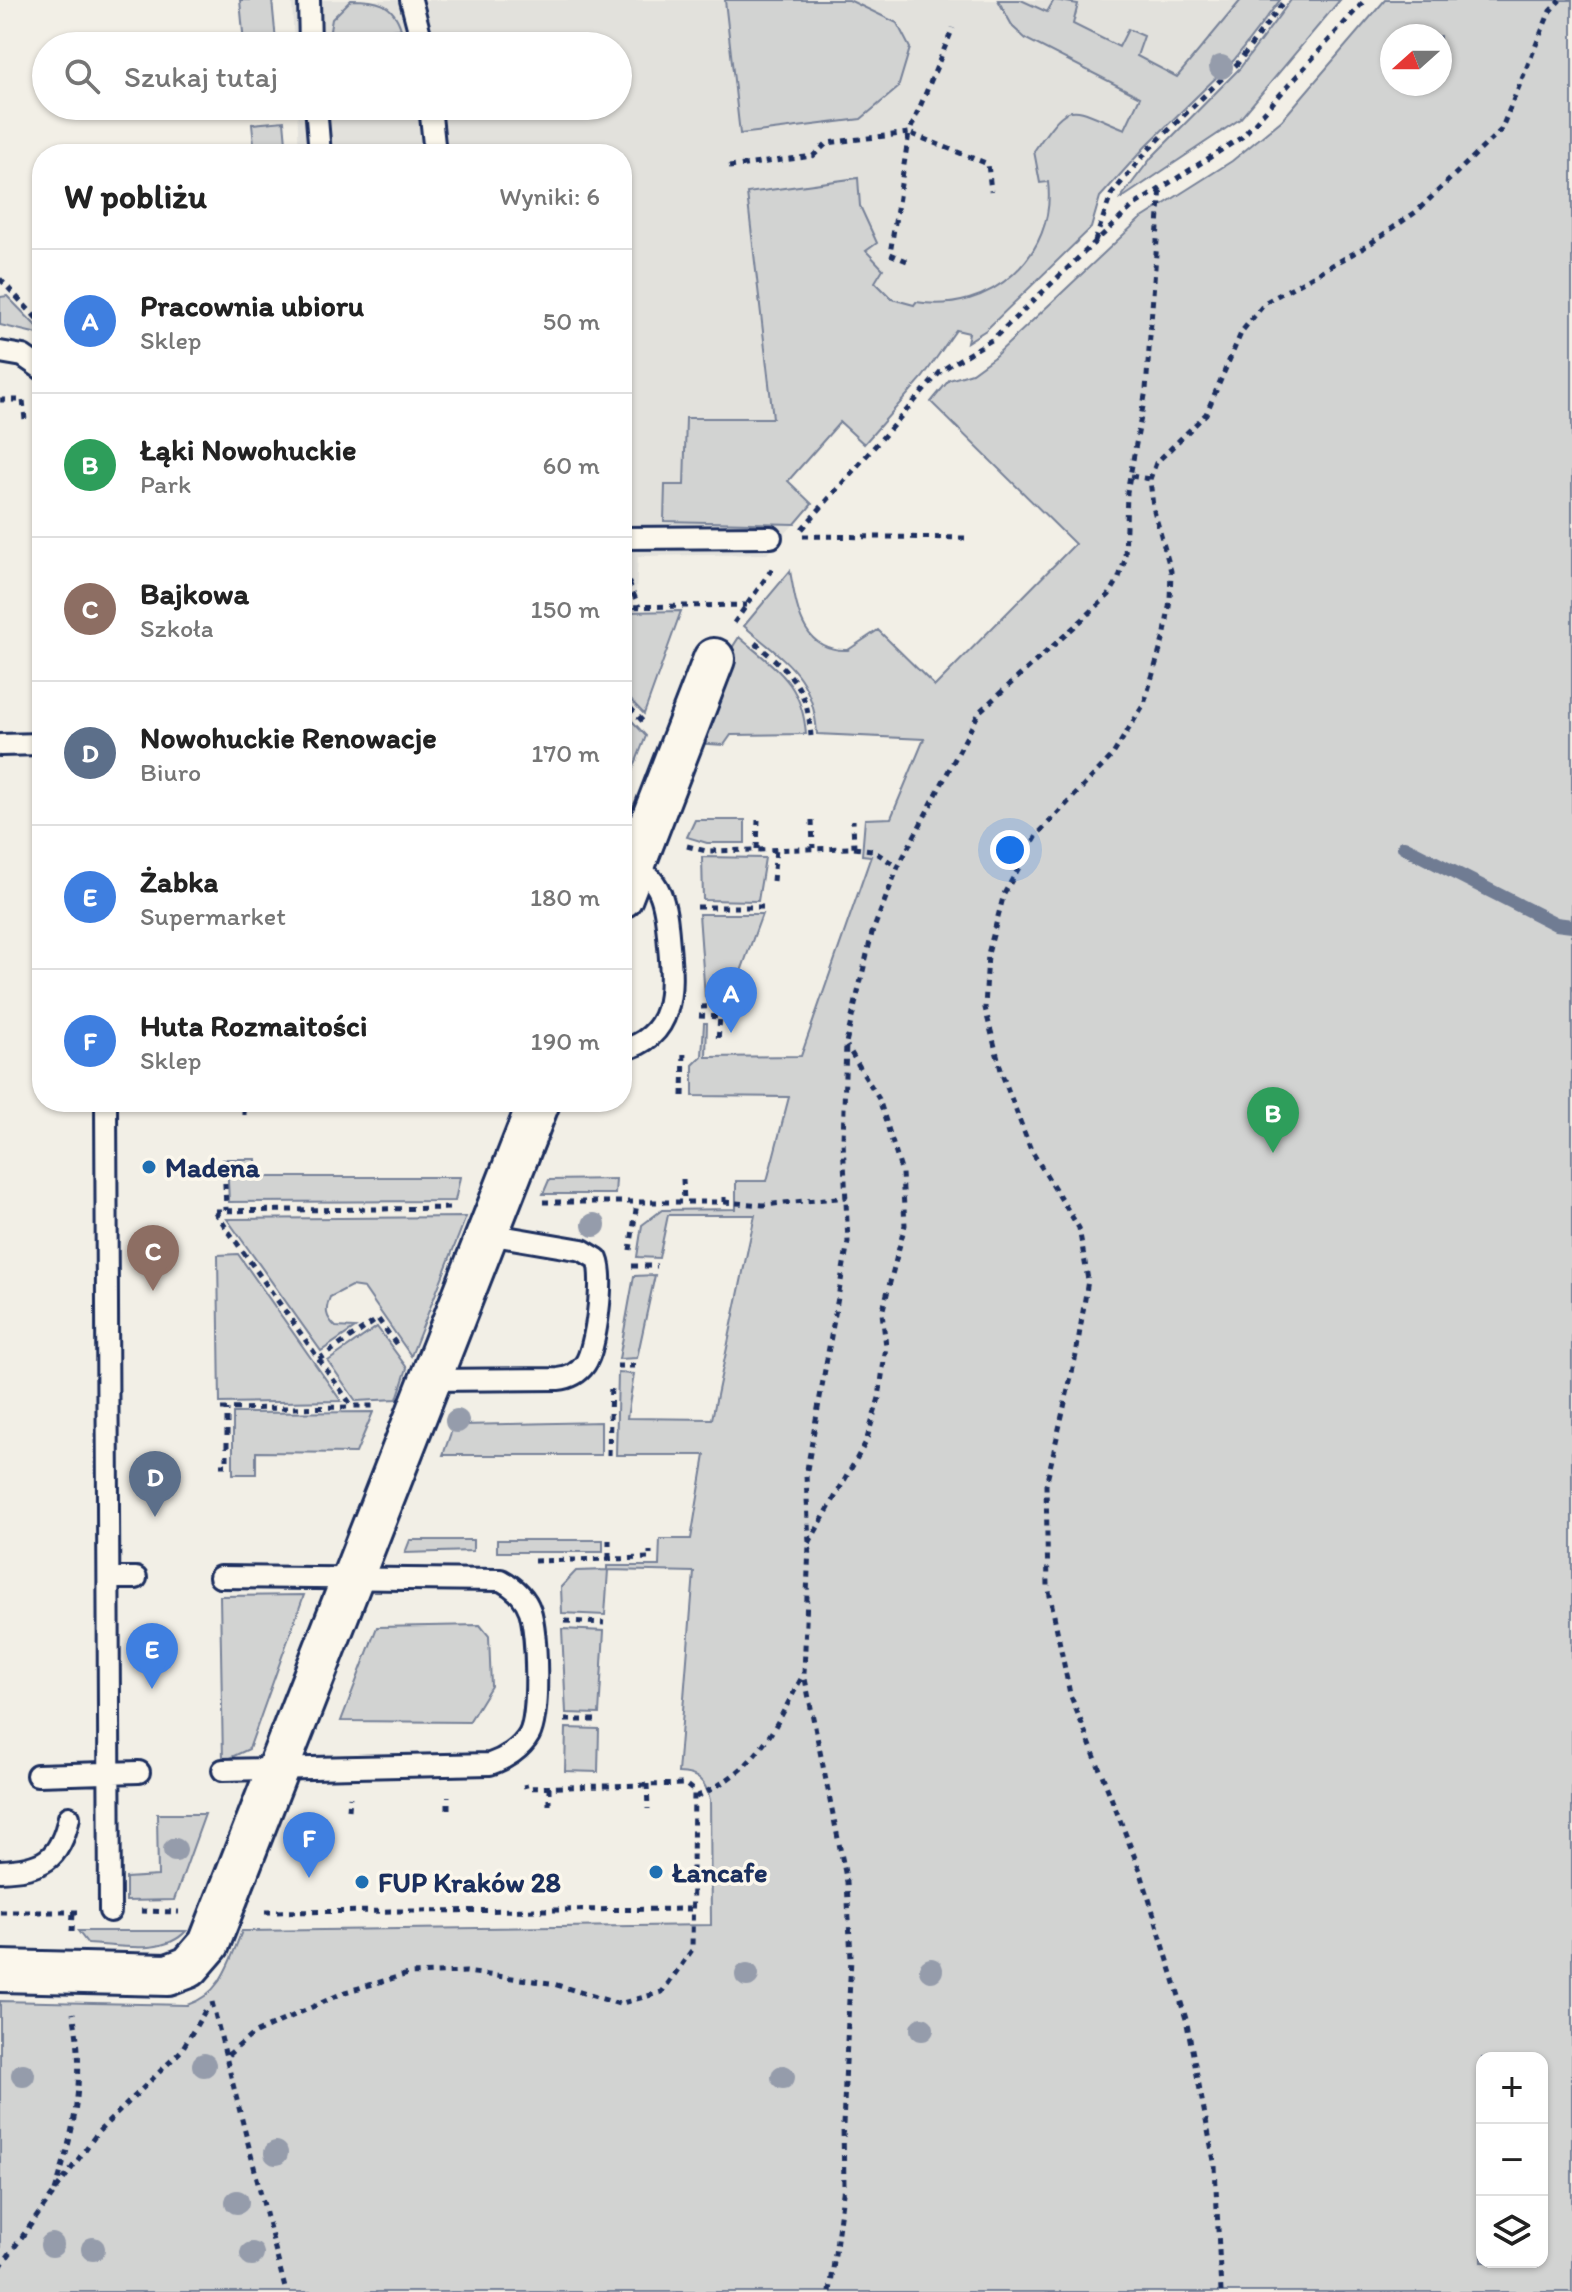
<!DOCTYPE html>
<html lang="pl">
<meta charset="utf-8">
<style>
:root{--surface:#fff;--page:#f6f6f6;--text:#222;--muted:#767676;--line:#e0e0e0;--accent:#db2777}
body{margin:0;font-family:Itim,sans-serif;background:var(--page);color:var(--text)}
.controls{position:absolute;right:24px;bottom:24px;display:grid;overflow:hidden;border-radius:16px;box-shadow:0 2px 6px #0004}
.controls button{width:72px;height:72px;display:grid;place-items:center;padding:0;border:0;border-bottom:2px solid var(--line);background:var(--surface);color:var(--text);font:40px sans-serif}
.compass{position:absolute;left:1380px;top:24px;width:72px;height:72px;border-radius:50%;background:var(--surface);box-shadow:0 2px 6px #0004;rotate:249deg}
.you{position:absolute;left:1010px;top:850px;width:28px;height:28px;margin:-20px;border:6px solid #fff;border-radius:50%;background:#1a73e8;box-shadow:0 0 0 12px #1a73e833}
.badge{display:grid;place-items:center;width:52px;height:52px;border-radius:50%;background:var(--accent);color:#fff;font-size:26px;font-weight:700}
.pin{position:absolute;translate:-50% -66px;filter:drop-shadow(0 2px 4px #0008)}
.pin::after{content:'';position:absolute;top:42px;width:28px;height:24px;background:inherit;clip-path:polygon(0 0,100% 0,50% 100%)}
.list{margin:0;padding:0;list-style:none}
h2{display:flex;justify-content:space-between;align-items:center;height:104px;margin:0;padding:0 32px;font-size:34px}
h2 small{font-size:26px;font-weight:400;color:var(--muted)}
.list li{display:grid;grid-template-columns:52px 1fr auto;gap:24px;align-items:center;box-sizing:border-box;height:144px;padding:0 32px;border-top:2px solid var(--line)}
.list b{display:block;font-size:30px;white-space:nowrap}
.list p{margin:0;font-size:26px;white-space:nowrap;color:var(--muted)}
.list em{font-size:26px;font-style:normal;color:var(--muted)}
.icon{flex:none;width:44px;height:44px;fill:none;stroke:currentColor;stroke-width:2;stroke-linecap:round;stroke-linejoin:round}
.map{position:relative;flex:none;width:1572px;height:2292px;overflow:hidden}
.search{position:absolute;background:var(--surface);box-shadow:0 2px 6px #0004;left:32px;top:32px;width:600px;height:88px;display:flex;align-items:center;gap:20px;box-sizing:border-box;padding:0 28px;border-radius:44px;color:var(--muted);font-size:30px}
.panel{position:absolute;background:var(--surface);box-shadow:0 2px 6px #0004;left:32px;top:144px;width:600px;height:968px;border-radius:32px}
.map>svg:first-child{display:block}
.built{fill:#e2e1dc}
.green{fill:#d2d3d2;stroke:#768198;stroke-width:2;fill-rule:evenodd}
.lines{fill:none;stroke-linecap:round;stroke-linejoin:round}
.stream{stroke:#707b93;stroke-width:14}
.service-casing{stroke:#1b2f5e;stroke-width:26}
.minor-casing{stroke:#1b2f5e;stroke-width:46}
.path{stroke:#1b2f5e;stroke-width:5;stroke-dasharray:6 6;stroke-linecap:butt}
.service{stroke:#fbf7ec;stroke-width:20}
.minor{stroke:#fbf7ec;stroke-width:40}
.tree{fill:#959cab}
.poi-dot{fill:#1f6fb2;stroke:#fbf7ec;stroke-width:3}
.labels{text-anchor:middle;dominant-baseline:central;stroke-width:7;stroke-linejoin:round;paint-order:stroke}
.poi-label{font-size:28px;font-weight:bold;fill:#1b2f5e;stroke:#fbf7ec;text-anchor:start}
</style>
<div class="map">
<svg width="1572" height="2292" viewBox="0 0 1572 2292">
<rect width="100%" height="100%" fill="#f2efe6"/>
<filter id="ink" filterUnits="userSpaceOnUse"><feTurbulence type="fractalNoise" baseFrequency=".0125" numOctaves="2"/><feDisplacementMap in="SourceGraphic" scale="16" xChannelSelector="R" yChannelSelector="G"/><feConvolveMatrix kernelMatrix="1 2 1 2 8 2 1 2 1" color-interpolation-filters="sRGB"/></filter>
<g filter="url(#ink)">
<path class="built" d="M292,0H1258L969,333L953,329L782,424L787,481L812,504L767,554L638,556L636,592H622V154H299L297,106H618V46H294Z"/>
<path class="green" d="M240,0H272L276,41L244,44Z
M351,0C376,0 393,2 401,29L329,36L332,19Z
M725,0H849L897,23L910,48L898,88L861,119L740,134Z
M998,0H1021L1047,12L1054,0L1078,4L1073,24L1119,47L1128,29L1144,36L1137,56L1177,77L1241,0H1280L1234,60L1146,146L1100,197L1091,228L986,330L967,342L969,333L956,330L923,377L864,444L840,422L788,481L812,504L795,524L664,521L665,485H684L686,418H773L747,193L858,178L860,206L877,243L866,251L883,269L875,282L892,299L914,305L916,302C990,315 1057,255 1048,182L1040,183L1034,151C1072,95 1069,107 1125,129L1140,97L1026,39L1013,27Z
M1291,0H1340L1240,119L1119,200L1152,157L1240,68Z
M1385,0H1572V2292H0V2001L187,2005C222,1994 229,1962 242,1931L711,1925L710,1800C706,1782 698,1773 678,1773L694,1572L608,1570L605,1615L562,1613L561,1587L576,1571L607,1570V1566H659L660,1539H691L705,1455H616L618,1373L634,1374L627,1418L712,1419L755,1215H668L659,1258L637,1257L642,1225L662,1210L736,1209V1181H767L789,1097L693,1096V1065L702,1056L704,1023H707L706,1057L801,1056L871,856L862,855L865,819L891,818L924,739L817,734C813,674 786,662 744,626L790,571C797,608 801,652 848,650L878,630L935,686L1075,544L931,402L949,380L972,373L994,357L1139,220L1232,161L1282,120ZM1392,36H1440V84H1392ZM1482,2058H1542V2262H1482Z
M284,121L287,154H255L252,124Z
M7,296L42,332V335L0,325V297Z
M681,611L644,714L622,691V612Z
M739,637C776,669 802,682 806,734L731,735L724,745L695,743L723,662Z
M622,710L646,736L622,797V756L628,740H622Z
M695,820H745V843H707L687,837Z
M702,857L765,858L758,901L703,900Z
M762,914L732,996L705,997L699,914Z
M227,1159H256V1177H460L455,1201L229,1202Z
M616,1179L615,1194H543L549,1180Z
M466,1217L411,1356L364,1288L351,1286L330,1297C325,1310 325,1317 336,1327L355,1328L321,1351L227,1219Z
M238,1254L341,1401L220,1403L218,1255Z
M655,1275L637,1358L619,1359L634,1276Z
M377,1327L407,1368L397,1399L356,1401L328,1361Z
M373,1412L356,1453L256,1452V1474H233V1413Z
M458,1413L462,1425L601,1422V1455H443Z
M410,1540H473V1551L405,1553Z
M497,1540H603V1552H497Z
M304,1595L249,1749L223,1761L220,1596Z
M480,1625L489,1636L491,1686L469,1722L341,1721L377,1627Z
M562,1629L604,1631L599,1714L566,1713Z
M566,1728L599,1729L598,1772L565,1771Z
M157,1814H205L174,1900L126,1901V1878L158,1876Z
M78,1931H186C164,1956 118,1945 88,1944Z"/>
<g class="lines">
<path class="stream" d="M1404,847L1556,924L1572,926"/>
<g class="service-casing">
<path id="service" d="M309,0L310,46
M411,0L423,46
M316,106L320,154
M430,106L435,154
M0,352L23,356L42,369
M622,538L771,537
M0,745L42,744
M622,1050C675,1037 673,990 669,946C666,914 666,874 627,866
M106,1102L110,1911
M430,1380L558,1379C569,1378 578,1374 585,1364C596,1348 605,1277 597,1259L582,1250L488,1234
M220,1577L501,1580C514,1587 525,1596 530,1611C537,1633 540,1715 529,1735C521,1749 505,1759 490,1764L223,1770
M109,1578H136
M37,1775L139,1772
M0,1871C42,1869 60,1861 69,1817"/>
</g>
<g class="minor-casing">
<path id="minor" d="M622,897L714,659
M0,1971L168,1975L189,1967L209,1944L539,1102"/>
</g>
<path class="path" d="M729,167L813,156L827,143L909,133L953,28
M1095,241L1111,195L1148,150L1237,64L1285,0
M907,261L890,254L909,133L988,164L991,191
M0,279L42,324
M0,400H23L25,420
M1131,476L1150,479
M802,529L942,370L993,339L1133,206L1242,137L1365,0
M803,536L966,538
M624,571L639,607
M622,607L747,605
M734,623L772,569
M755,643C792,674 807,686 811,736
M622,699L646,725
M812,820L813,848
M687,846L706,851L854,848L853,820
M854,848L872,850L898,867
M757,849L758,820
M773,881L776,849
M697,907H764
M701,1007L729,1006
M699,1016L720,1017L718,1041
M683,1096L684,1049
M244,1115V1102
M224,1159L226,1210
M683,1179L684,1203
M543,1202H724V1194
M724,1202L763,1205L847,1197
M215,1211L454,1208
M215,1212L352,1406H376
M630,1250L637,1203
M632,1266H657
M319,1359L378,1319L399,1348
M617,1366H636
M221,1409L351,1407
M609,1455L611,1383
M220,1465H227V1409
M809,1543L866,1442L879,1398L886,1346L882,1313L905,1225L902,1173L879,1099L847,1046
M609,1558V1540
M534,1561L650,1558V1551
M565,1621L604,1623
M565,1720H599
M647,1784L648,1809
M549,1787V1809
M696,1797C760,1767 771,1734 803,1675
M448,1809V1796
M349,1810L350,1797
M141,1911L179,1912
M0,1912H79
M265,1912L695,1909
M72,1932L73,1912
M212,2002L286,2292
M228,2055L253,2034L345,1992L408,1974L466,1972L550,1983L619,2004L662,1992L692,1950L694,1791L685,1784L526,1788L525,1784
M55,2191C75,2127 86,2079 73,2013
M0,2267L98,2132L181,2051L208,2006
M830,2292L844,2186L843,2125L851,1958L847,1882L804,1674L809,1544L806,1475L848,1242L843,1141L846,1043L872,933L898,867L980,711L1083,619L1109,595L1118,580L1125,560L1127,492L1146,390L1161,186
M1221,2292L1215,2166L1186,2019L1141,1873L1070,1694L1048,1586L1046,1485L1076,1355L1088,1280L1079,1228L1031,1150L1002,1074L985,1008L988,954L1004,894L1038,834L1112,756L1144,704L1165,633L1170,600L1171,571L1153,507L1150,479L1156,463L1206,414L1242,331L1266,302L1365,247L1416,212L1501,130L1550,11L1560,0"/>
<use href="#service" class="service"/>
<use href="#minor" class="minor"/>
</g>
<g class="tree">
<circle cx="1221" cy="67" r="12"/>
<circle cx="594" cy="1225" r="12"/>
<circle cx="457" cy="1421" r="12"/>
<circle cx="175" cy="1850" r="12"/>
<circle cx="931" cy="1970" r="12"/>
<circle cx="747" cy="1975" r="12"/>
<circle cx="922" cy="2029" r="12"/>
<circle cx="204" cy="2065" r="12"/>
<circle cx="23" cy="2075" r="12"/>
<circle cx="783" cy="2077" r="12"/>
<circle cx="276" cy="2153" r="12"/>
<circle cx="237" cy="2202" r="12"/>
<circle cx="52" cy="2245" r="12"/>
<circle cx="93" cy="2249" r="12"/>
<circle cx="252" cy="2254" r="12"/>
</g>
</g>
<g class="poi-dot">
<circle cx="149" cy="1167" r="8"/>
<circle cx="656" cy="1872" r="8"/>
<circle cx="362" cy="1882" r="8"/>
</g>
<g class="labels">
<g class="poi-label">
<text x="165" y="1167">Madena</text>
<text x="672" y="1872">Łancafe</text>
<text x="378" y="1882">FUP Kraków 28</text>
</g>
</g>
</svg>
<div class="controls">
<button>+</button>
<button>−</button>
<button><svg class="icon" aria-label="layers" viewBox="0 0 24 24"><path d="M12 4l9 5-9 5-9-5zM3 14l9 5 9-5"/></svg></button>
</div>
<svg class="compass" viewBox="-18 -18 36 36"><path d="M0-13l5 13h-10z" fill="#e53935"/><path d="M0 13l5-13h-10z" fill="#767676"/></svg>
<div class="you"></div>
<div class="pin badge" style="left:731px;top:1033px;background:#3f7fe0">A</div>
<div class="pin badge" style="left:1273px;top:1153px;background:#2e9e5b">B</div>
<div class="pin badge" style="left:153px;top:1291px;background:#8d6e63">C</div>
<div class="pin badge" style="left:155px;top:1517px;background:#5c6f8a">D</div>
<div class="pin badge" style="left:152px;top:1689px;background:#3f7fe0">E</div>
<div class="pin badge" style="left:309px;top:1878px;background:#3f7fe0">F</div>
<div class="search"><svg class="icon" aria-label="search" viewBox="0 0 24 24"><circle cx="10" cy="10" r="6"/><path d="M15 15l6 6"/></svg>Szukaj tutaj</div>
<section class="panel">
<h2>W pobliżu<small>Wyniki: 6</small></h2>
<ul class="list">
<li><span class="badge" style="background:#3f7fe0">A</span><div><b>Pracownia ubioru</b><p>Sklep</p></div><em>50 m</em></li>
<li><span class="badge" style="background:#2e9e5b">B</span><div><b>Łąki Nowohuckie</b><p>Park</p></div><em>60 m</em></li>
<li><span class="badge" style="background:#8d6e63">C</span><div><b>Bajkowa</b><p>Szkoła</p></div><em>150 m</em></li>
<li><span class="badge" style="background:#5c6f8a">D</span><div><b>Nowohuckie Renowacje</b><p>Biuro</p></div><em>170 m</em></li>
<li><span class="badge" style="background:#3f7fe0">E</span><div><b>Żabka</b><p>Supermarket</p></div><em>180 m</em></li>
<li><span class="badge" style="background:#3f7fe0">F</span><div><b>Huta Rozmaitości</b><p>Sklep</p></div><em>190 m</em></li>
</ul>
</section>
</div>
